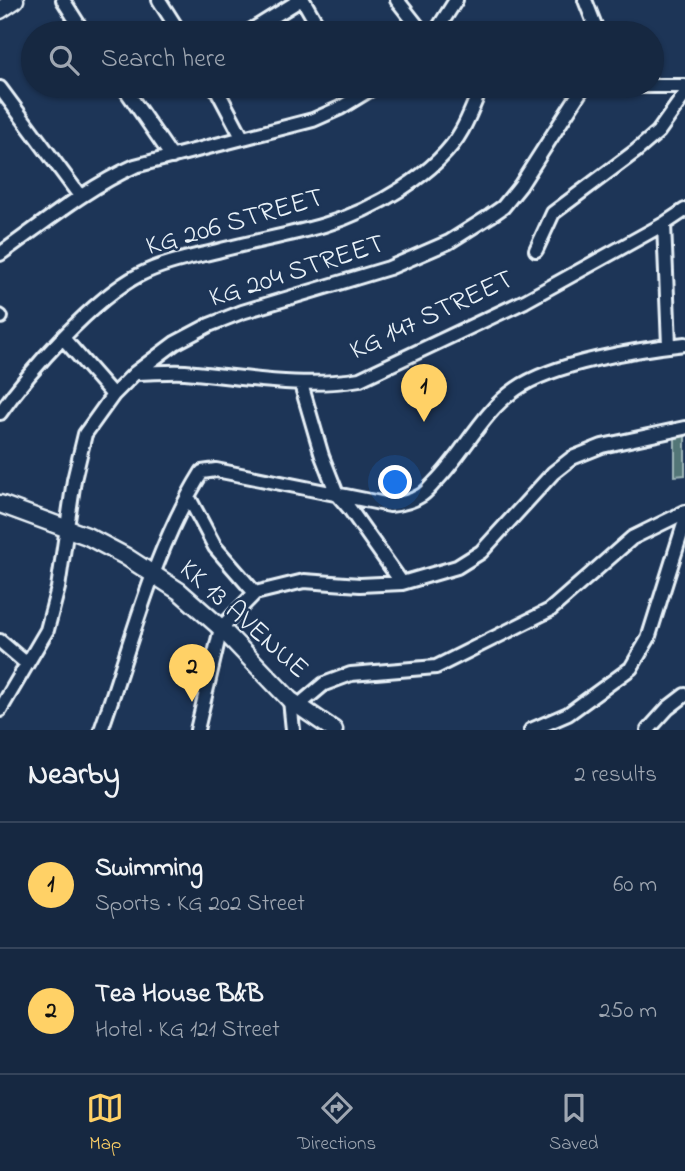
<!DOCTYPE html>
<meta charset="utf-8">
<style>
:root{--surface:#162841;--page:#1f3048;--text:#f1f3f6;--muted:#9ea6b1;--line:#35445a;--accent:#ffd166}
body{margin:0;font-family:"Indie Flower",sans-serif;background:var(--page);color:var(--text)}
.you{position:absolute;left:396px;top:483px;width:24px;height:24px;margin:-18px;border:5px solid #fff;border-radius:50%;background:#1a73e8;box-shadow:0 0 0 10px #1a73e833}
.badge{display:grid;place-items:center;width:46px;height:46px;border-radius:50%;background:var(--accent);color:#111;font-size:23px;font-weight:700}
.pin{position:absolute;translate:-50% -58px;filter:drop-shadow(0 2px 4px #0008)}
.pin::after{content:'';position:absolute;top:37px;width:24px;height:21px;background:inherit;clip-path:polygon(0 0,100% 0,50% 100%)}
.list{margin:0;padding:0;list-style:none}
h2{display:flex;justify-content:space-between;align-items:center;height:91px;margin:0;padding:0 28px;font-size:30px}
h2 small{font-size:23px;font-weight:400;color:var(--muted)}
.list li{display:grid;grid-template-columns:46px 1fr auto;gap:21px;align-items:center;box-sizing:border-box;height:126px;padding:0 28px;border-top:2px solid var(--line)}
.list b{display:block;font-size:26px;white-space:nowrap}
.list p{margin:0;font-size:23px;white-space:nowrap;color:var(--muted)}
.list em{font-size:23px;font-style:normal;color:var(--muted)}
.icon{flex:none;width:38px;height:38px;fill:none;stroke:currentColor;stroke-width:2;stroke-linecap:round;stroke-linejoin:round}
.map{position:relative;flex:none;width:685px;height:730px;overflow:hidden}
.search{position:absolute;background:var(--surface);box-shadow:0 2px 5px #0004;left:21px;right:21px;top:21px;height:77px;display:flex;align-items:center;gap:18px;box-sizing:border-box;padding:0 24px;border-radius:38px;color:var(--muted);font-size:26px}
.sheet{height:343px;background:var(--surface)}
nav{display:flex;justify-content:space-around;align-items:center;box-sizing:border-box;height:98px;border-top:2px solid var(--line);background:var(--surface);font-size:19px;color:var(--muted)}
nav a{display:grid;justify-items:center;gap:4px}
nav .on{color:var(--accent)}
.map>svg:first-child{display:block}
.green{fill:#527677;stroke:#9db4b8;stroke-width:2}
.lines{fill:none;stroke-linecap:round;stroke-linejoin:round}
.minor-casing{stroke:#e8f1f8;stroke-width:18}
.major-casing{stroke:#e8f1f8;stroke-width:21}
.minor{stroke:#1d3557;stroke-width:12}
.major{stroke:#1d3557;stroke-width:16}
.labels{text-anchor:middle;dominant-baseline:central;stroke-width:5;stroke-linejoin:round;paint-order:stroke}
.street-label{font-size:28px;fill:#e8f1f8;stroke:#1d3557}
</style>
<div class="map">
<svg width="685" height="730" viewBox="0 0 685 730">
<rect width="100%" height="100%" fill="#1d3557"/>
<filter id="ink" filterUnits="userSpaceOnUse"><feTurbulence type="fractalNoise" baseFrequency=".0143" numOctaves="2"/><feDisplacementMap in="SourceGraphic" scale="14" xChannelSelector="R" yChannelSelector="G"/><feConvolveMatrix kernelMatrix="1 2 1 2 8 2 1 2 1" color-interpolation-filters="sRGB"/></filter>
<g filter="url(#ink)">
<path class="green" d="M685,433V475L675,476V435Z"/>
<g class="lines">
<g class="minor-casing">
<path id="minor" d="M63,0L84,33
M159,0L180,33
M303,0L322,33
M397,0L423,33
M585,0L598,33
M247,33L300,0
M435,33L456,0
M123,86L172,157
M215,86L242,137
M498,86H542
M601,86H685
M0,88L80,196
M664,224L669,345
M536,250L553,213L636,151L658,132L685,94
M0,254C44,223 86,188 135,166L313,120L340,108L376,86
M0,316L1,317
M63,338L113,395
M136,373C152,373 169,371 185,372C244,377 302,389 360,379L525,301L664,224L685,210
M301,384L322,456L337,494L349,508L402,583
M0,413C30,370 93,299 139,275C164,262 194,257 221,250C255,241 290,235 324,225C371,211 438,174 462,130C470,116 475,100 482,86
M188,496L215,547L255,593
M0,641L27,664
M290,700L293,730
M299,705L324,684L351,674L436,667L550,610L632,538L685,512
M0,710L47,630L58,588L74,480L85,434L113,395L135,373L175,343L209,325L242,312L389,268L449,242L490,216L503,207L520,186L584,86
M101,730C132,643 152,552 202,472L216,470L390,505C400,504 411,502 420,496C426,493 431,486 435,482C464,453 482,412 516,389C553,363 639,349 685,344
M197,730L221,628L255,593L304,581L360,585L402,583L457,567L481,552L553,473L572,458L602,446L685,428
M531,730L568,714L631,668L648,639L685,521
M648,730L668,708L685,695"/>
</g>
<g class="major-casing">
<path id="major" d="M0,10L15,0
M0,504L87,536L125,556L179,591L221,628L290,700L334,730"/>
</g>
<use href="#minor" class="minor"/>
<use href="#major" class="major"/>
</g>
</g>
<g class="labels">
<g class="street-label">
<text transform="translate(235 223) rotate(-16)">KG 206 STREET</text>
<text transform="translate(297 272) rotate(-18)">KG 204 STREET</text>
<text transform="translate(432 316) rotate(-25)">KG 147 STREET</text>
<text transform="translate(243 620) rotate(42)">KK 13 AVENUE</text>
</g>
</g>
</svg>
<div class="you"></div>
<div class="pin badge" style="left:424px;top:422px">1</div>
<div class="pin badge" style="left:192px;top:702px">2</div>
<div class="search"><svg class="icon" aria-label="search" viewBox="0 0 24 24"><circle cx="10" cy="10" r="6"/><path d="M15 15l6 6"/></svg>Search here</div>
</div>
<section class="sheet">
<h2>Nearby<small>2 results</small></h2>
<ul class="list">
<li><span class="badge">1</span><div><b>Swimming</b><p>Sports · KG 202 Street</p></div><em>60 m</em></li>
<li><span class="badge">2</span><div><b>Tea House B&amp;B</b><p>Hotel · KG 121 Street</p></div><em>250 m</em></li>
</ul>
</section>
<nav>
<a class="on"><svg class="icon" aria-label="map" viewBox="0 0 24 24"><path d="M3 6l6-2 6 2 6-2v14l-6 2-6-2-6 2zM9 4v14M15 6v14"/></svg>Map</a>
<a><svg class="icon" aria-label="directions" viewBox="0 0 24 24"><path d="M12 3l9 9-9 9-9-9zM9 14v-3h6M13 9l2 2-2 2"/></svg>Directions</a>
<a><svg class="icon" aria-label="saved" viewBox="0 0 24 24"><path d="M7 4h10v16l-5-4-5 4z"/></svg>Saved</a>
</nav>
